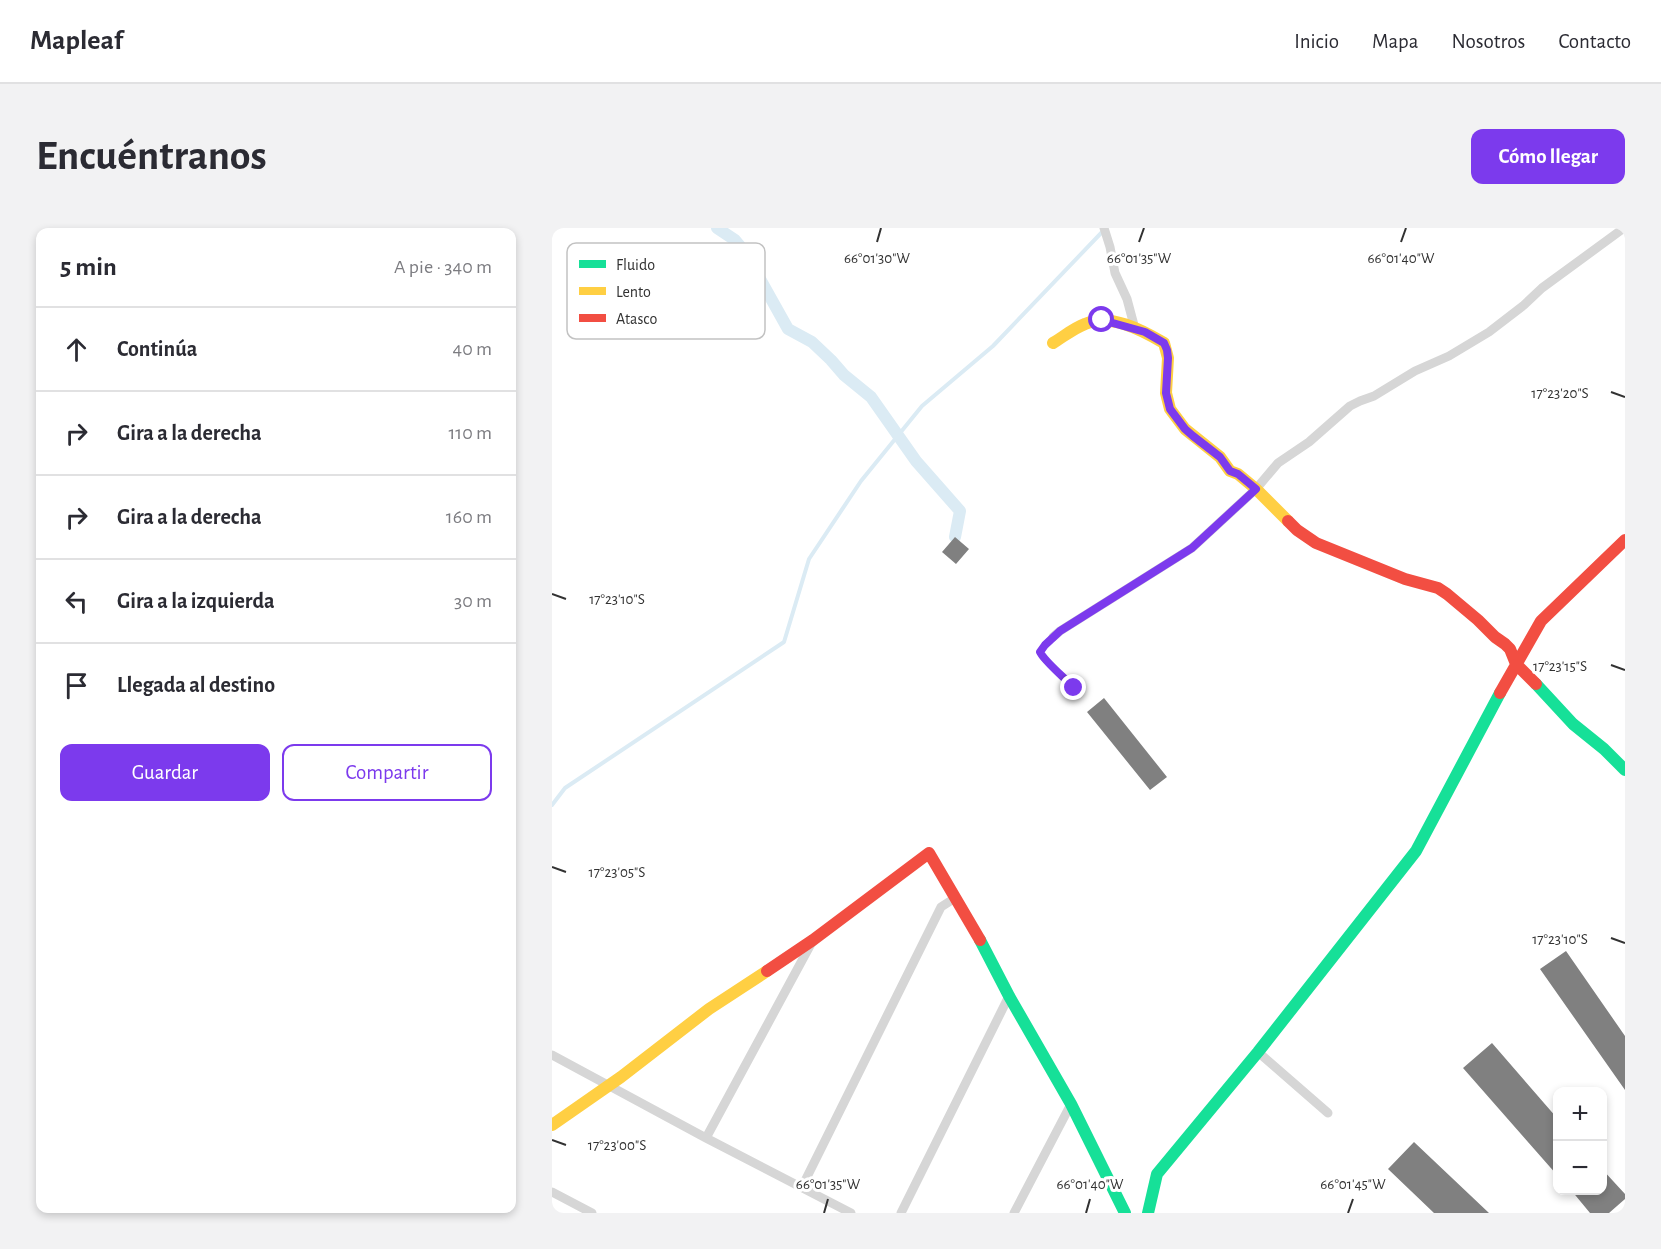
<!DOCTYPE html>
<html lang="es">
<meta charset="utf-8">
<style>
:root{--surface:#fff;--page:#f2f2f3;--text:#2b2b33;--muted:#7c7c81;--line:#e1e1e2;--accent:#7c3aed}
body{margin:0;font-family:"Alegreya Sans",sans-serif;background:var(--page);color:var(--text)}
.controls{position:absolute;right:18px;bottom:18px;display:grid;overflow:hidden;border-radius:12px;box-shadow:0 3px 9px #0003}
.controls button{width:54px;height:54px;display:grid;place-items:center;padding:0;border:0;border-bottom:2px solid var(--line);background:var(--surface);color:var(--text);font:30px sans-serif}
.stop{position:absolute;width:18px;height:18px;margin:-14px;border:4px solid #7c3aed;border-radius:50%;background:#fff}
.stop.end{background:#7c3aed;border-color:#fff;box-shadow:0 2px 6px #0008}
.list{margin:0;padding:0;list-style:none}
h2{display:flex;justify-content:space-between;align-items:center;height:78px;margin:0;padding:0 24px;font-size:26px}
h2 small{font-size:20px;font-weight:400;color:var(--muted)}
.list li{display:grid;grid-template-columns:39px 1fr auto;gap:18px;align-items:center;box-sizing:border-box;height:84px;padding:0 24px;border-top:2px solid var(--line)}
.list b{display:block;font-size:22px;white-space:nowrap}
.list em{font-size:20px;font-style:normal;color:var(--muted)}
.actions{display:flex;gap:12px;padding:18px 24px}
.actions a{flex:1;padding:14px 0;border:2px solid var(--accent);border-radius:12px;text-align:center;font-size:21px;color:var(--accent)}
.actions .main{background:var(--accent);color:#fff}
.icon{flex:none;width:33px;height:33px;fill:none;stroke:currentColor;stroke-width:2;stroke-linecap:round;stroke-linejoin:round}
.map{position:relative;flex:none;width:1073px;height:985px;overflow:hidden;border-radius:12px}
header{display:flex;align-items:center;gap:36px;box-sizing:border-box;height:84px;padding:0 30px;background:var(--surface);border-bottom:2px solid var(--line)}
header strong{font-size:28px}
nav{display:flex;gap:33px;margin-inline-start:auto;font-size:21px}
.intro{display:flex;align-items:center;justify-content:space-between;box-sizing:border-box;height:144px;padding:0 36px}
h1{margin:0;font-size:42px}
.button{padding:15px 27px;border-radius:12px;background:var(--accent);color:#fff;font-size:21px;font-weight:700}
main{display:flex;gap:36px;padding:0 36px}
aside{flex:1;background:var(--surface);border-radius:12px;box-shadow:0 3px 9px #0003}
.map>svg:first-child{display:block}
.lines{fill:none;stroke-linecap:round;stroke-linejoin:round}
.stream{stroke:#dbebf4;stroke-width:4}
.canal{stroke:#dbebf4;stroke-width:12}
.building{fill:#808080}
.lane{stroke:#d6d6d6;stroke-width:4.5}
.street{stroke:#d6d6d6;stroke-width:9}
.fast{stroke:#16e098;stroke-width:12}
.slow{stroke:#ffcf43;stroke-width:12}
.jam{stroke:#f24e42;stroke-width:12}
.route{stroke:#7c3aed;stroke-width:8}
.ticks{fill:none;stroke:#323232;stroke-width:2}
.key{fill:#fff;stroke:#c2c2c2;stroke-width:1.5}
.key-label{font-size:16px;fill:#323232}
.ticks-label{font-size:15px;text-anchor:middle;fill:#323232;stroke:#fff;stroke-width:6;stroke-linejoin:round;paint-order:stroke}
</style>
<header>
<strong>Mapleaf</strong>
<nav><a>Inicio</a><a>Mapa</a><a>Nosotros</a><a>Contacto</a></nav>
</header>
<div class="intro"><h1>Encuéntranos</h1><a class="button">Cómo llegar</a></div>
<main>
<aside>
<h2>5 min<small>A pie · 340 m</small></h2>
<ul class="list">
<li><svg class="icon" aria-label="ahead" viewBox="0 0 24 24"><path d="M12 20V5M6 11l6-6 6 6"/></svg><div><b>Continúa</b></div><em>40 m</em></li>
<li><svg class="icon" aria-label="right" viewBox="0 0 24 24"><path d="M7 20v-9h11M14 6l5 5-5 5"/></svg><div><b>Gira a la derecha</b></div><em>110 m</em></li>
<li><svg class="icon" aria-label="right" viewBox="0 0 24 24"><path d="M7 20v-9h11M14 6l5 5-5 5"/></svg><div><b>Gira a la derecha</b></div><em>160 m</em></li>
<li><svg class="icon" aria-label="left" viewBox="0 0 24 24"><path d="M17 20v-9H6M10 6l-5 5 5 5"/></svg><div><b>Gira a la izquierda</b></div><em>30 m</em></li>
<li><svg class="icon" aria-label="arrive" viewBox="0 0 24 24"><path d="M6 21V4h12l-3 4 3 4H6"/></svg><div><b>Llegada al destino</b></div></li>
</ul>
<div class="actions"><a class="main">Guardar</a><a>Compartir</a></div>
</aside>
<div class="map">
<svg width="1073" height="985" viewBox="0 0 1073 985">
<rect width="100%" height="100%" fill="#fff"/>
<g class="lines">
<path class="stream" d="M0,577L13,560L232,414L257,331L309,253L370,178L441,118L552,2"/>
<path class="canal" d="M165,0L183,12L193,24L236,101L260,114L279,132L292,147L319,169L364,233L408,283L403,309"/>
</g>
<path class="building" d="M403,309L417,321L404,336L390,324Z
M552,470L615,549L598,562L535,484Z
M1014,723L1073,808V862L988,741Z
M940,815L1005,890V947L911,840Z
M862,914L937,985H882L836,941Z
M1050,941L1073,966V971L1057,985H1038L1019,962H1050Z"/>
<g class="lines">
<path class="lane" d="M501,409L488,424L491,431L529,464"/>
<path class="street" d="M552,0L558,19L563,45L575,71L583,101
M501,409L508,403L640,320L704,261L726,235L757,214L798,178L808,173L822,168L863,143L897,128L937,104L972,77L990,60L1072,0
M706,824L776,885
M0,827L154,910L299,985
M154,910L260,714
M250,959L389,679L403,670
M0,964L40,985
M349,985L457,768
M462,985L519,876"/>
<path class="fast" d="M984,456L1021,496L1052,521L1073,542
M428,712L457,768L519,876L573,985
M596,985L605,946L706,824L864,623L948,465"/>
<path class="slow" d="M501,115C511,109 522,100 533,96C558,85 590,102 612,115L616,130L614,165L618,181L633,201L668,229L678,243L686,246L704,261L736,293
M0,897L69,849L157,781L215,743"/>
<path class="jam" d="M736,293L745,302L764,315L853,351L886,360L895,366L926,392L943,409L953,416L958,421L964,436L984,456
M948,465L989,393L1073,312
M215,743L261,712L377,625L428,712"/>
</g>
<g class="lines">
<path class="route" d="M522,460C514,451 492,433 488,424L493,417L508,403L640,320L704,261L686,246L678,243L668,229L641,208L633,201L618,181L614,165L616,130L615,122L612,115L593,104L550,92"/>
</g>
<path class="ticks" d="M325,14L329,0M587,14L592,0M849,14L854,0M1059,164L1073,169M0,366L14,371M1059,437L1073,442M0,639L14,644M1059,710L1073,715M0,912L14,917M272,985L276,971M534,985L538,971M796,985L801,971"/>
<rect x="15" y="15" width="198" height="96" rx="9" class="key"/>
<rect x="27" y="32" width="27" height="8" fill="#16e098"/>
<rect x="27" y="59" width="27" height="8" fill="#ffcf43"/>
<rect x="27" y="86" width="27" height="8" fill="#f24e42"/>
<g class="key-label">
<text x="64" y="42">Fluido</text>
<text x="64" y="69">Lento</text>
<text x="64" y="96">Atasco</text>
</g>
<g class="ticks-label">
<text x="325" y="35">66°01'30"W</text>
<text x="587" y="35">66°01'35"W</text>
<text x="849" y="35">66°01'40"W</text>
<text x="1008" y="170">17°23'20"S</text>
<text x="65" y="376">17°23'10"S</text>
<text x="1008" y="443">17°23'15"S</text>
<text x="65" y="649">17°23'05"S</text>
<text x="1008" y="716">17°23'10"S</text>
<text x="65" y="922">17°23'00"S</text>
<text x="276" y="961">66°01'35"W</text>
<text x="538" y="961">66°01'40"W</text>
<text x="801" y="961">66°01'45"W</text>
</g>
</svg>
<div class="controls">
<button>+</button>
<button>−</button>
</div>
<div class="stop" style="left:550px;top:92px"></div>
<div class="stop end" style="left:522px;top:460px"></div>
</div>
</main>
